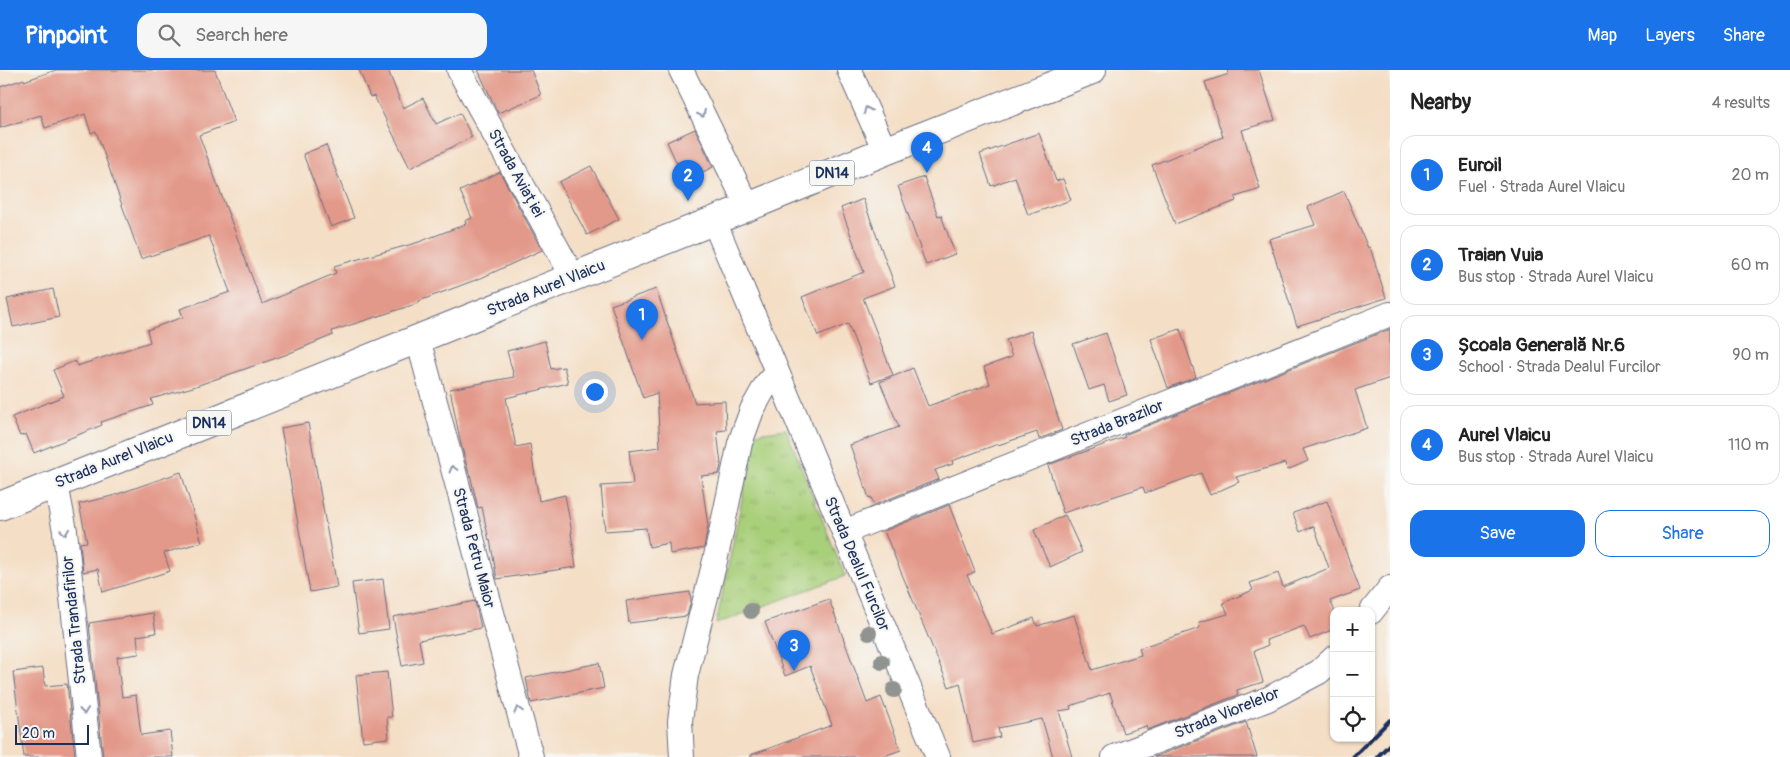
<!DOCTYPE html>
<meta charset="utf-8">
<style>
:root{--surface:#fff;--page:#f6f6f6;--text:#222;--muted:#767676;--line:#e0e0e0;--accent:#1a73e8}
body{margin:0;font-family:Pangolin,sans-serif;background:var(--page);color:var(--text)}
.controls{position:absolute;right:15px;bottom:15px;display:grid;overflow:hidden;border-radius:10px;box-shadow:0 1px 4px #0004}
.controls button{width:45px;height:45px;display:grid;place-items:center;padding:0;border:0;border-bottom:1px solid var(--line);background:var(--surface);color:var(--text);font:25px sans-serif}
.scale{position:absolute;left:15px;bottom:12px;width:74px;box-sizing:border-box;padding-left:5px;border:2px solid #1b2f5e;border-top:0;font-size:14px;line-height:18px;white-space:nowrap;color:#1b2f5e;-webkit-text-stroke:4px #f6f6f2;paint-order:stroke}
.you{position:absolute;left:594px;top:321px;width:18px;height:18px;margin:-12px;border:4px solid #fff;border-radius:50%;background:#1a73e8;box-shadow:0 0 0 8px #1a73e833}
.badge{display:grid;place-items:center;width:32px;height:32px;border-radius:50%;background:var(--accent);color:#fff;font-size:16px;font-weight:700}
.pin{position:absolute;translate:-50% -41px;filter:drop-shadow(0 1px 2px #0008)}
.pin::after{content:'';position:absolute;top:26px;width:18px;height:15px;background:inherit;clip-path:polygon(0 0,100% 0,50% 100%)}
.list{margin:0;padding:0;list-style:none}
h2{display:flex;justify-content:space-between;align-items:center;height:65px;margin:0;padding:0 20px;font-size:21px}
h2 small{font-size:16px;font-weight:400;color:var(--muted)}
.list li{display:grid;grid-template-columns:32px 1fr auto;gap:15px;align-items:center;box-sizing:border-box;height:80px;margin:0 10px 10px;padding:0 10px;border:1px solid var(--line);border-radius:15px}
.list b{display:block;font-size:19px;white-space:nowrap}
.list p{margin:0;font-size:16px;white-space:nowrap;color:var(--muted)}
.list em{font-size:16px;font-style:normal;color:var(--muted)}
.actions{display:flex;gap:10px;padding:15px 20px}
.actions a{flex:1;padding:11px 0;border:1px solid var(--accent);border-radius:15px;text-align:center;font-size:18px;color:var(--accent)}
.actions .main{background:var(--accent);color:#fff}
.icon{flex:none;width:28px;height:28px;fill:none;stroke:currentColor;stroke-width:2;stroke-linecap:round;stroke-linejoin:round}
.map{position:relative;flex:none;width:1390px;height:687px;overflow:hidden}
header{display:flex;align-items:center;gap:30px;box-sizing:border-box;height:70px;padding:0 25px;background:var(--accent);color:#fff}
header strong{font-size:24px}
nav{display:flex;gap:28px;margin-inline-start:auto;font-size:18px}
.search{width:350px;height:45px;background:var(--page);display:flex;align-items:center;gap:12px;box-sizing:border-box;padding:0 18px;border-radius:15px;color:var(--muted);font-size:19px}
main{display:flex}
aside{flex:1;background:var(--surface)}
.map>svg:first-child{display:block}
.park{fill:url(#park-tufts);stroke:#627f6c}
.building{fill:#e39989}
.lines{fill:none;stroke-linecap:round;stroke-linejoin:round}
.minor-casing{stroke:#676c82;stroke-width:26}
.primary-casing{stroke:#676c82;stroke-width:30}
.minor{stroke:#fff;stroke-width:24}
.primary{stroke:#fff;stroke-width:28}
.rail{stroke:#1b2f5e;stroke-width:4}
.tree{fill:#909490}
.oneway{stroke:#8d97ae}
.labels{text-anchor:middle;dominant-baseline:central;stroke-width:4.5;stroke-linejoin:round;paint-order:stroke}
.shield{fill:#f6f6f2;stroke:#5d6b8a;stroke-width:1}
.shield-label{font-size:15px;font-weight:bold;fill:#1b2f5e}
.street-label{font-size:16px;fill:#1b2f5e;stroke:#f6f6f2}
</style>
<header>
<strong>Pinpoint</strong>
<div class="search"><svg class="icon" aria-label="search" viewBox="0 0 24 24"><circle cx="10" cy="10" r="6"/><path d="M15 15l6 6"/></svg>Search here</div>
<nav><a>Map</a><a>Layers</a><a>Share</a></nav>
</header>
<main>
<div class="map">
<svg width="1390" height="687" viewBox="0 0 1390 687">
<defs>
<pattern id="park-tufts" width="24" height="20" patternUnits="userSpaceOnUse" patternTransform="scale(1.25)"><rect width="24" height="20" fill="#a8cf79"/><path d="M3 7l-1-3M5 7V3M7 7l1-3M15 17l-1-3M17 17v-4M19 17l1-3" fill="none" stroke="#90b26b"/></pattern>
</defs>
<rect width="100%" height="100%" fill="#f6f6f2"/>
<filter id="ink" filterUnits="userSpaceOnUse"><feTurbulence type="fractalNoise" baseFrequency=".02" numOctaves="2"/><feDisplacementMap in="SourceGraphic" scale="10" xChannelSelector="R" yChannelSelector="G"/><feConvolveMatrix kernelMatrix="1 2 1 2 8 2 1 2 1" color-interpolation-filters="sRGB"/></filter>
<filter id="wash" filterUnits="userSpaceOnUse"><feTurbulence type="fractalNoise" baseFrequency=".0096" numOctaves="4" result="noise"/><feDisplacementMap in="SourceGraphic" scale="20" xChannelSelector="R" yChannelSelector="G"/><feGaussianBlur stdDeviation="1.12" result="paint"/><feColorMatrix in="noise" values="0 0 0 0 0 0 0 0 0 0 0 0 0 0 0 0 0 1.4 0 .05"/><feComposite in="paint" operator="in"/></filter>
<g filter="url(#wash)">
<rect width="100%" height="100%" fill="#f4dec5"/>
<path class="park" d="M786,359L845,506L716,554L756,363Z"/>
<g id="blocks">
<path class="building" d="M56,0H215L234,52L199,65L262,234L336,203L334,196L419,172L466,154L465,151L472,148L460,121L500,102L542,180L481,208L419,231V233L332,261L333,265L285,285L193,317L151,329L153,335L101,352L102,355L34,383L26,364L20,366L12,347L64,326L53,300L75,291L77,296L150,272L147,260L183,247L180,239L230,222L209,166L141,189L96,61L91,63L85,44L45,58L41,45L0,58V17L24,9V11Z
M359,0H388L403,38L423,28L436,54L460,43L472,67L410,98L374,26L370,27Z
M478,0H531L541,25L498,43Z
M1228,0H1259L1275,50L1242,60L1260,119L1235,127L1236,131L1175,154L1152,95L1223,67L1205,12L1229,4Z
M695,59L713,97L685,111L667,72Z
M1039,63L1056,111L1063,109L1071,130L1028,145L1015,107L991,116L980,84Z
M326,75L354,148L331,157L303,84Z
M591,96L619,149L587,165L559,112Z
M924,107L938,146L941,145L955,184L926,195L898,116Z
M1344,121L1368,178L1370,177L1386,228L1297,256L1269,169L1315,155L1308,137Z
M863,129L895,216L863,228L893,305L871,313L848,254L818,266L802,227L864,202L841,138Z
M53,219L59,247L13,257L7,229Z
M656,219L695,333L725,331L726,360L717,361L721,395L719,404L701,406L708,456L704,478L670,484L669,473L649,477L646,458L605,461L601,416L633,414L629,381L660,377L657,323L643,328L611,235Z
M1180,259L1196,307L1168,318L1151,269Z
M1390,259V308L1355,320L1367,358L1303,379L1308,391L1287,400L1285,393L1236,407L1239,412L1210,425L1201,403L1145,423L1143,417L1063,443L1048,395L1125,367L1124,365Z
M1031,261L1062,360L1039,369L1037,362L998,375V374L952,391L953,394L935,400L939,409L874,435L871,427L869,428L850,375L899,357L880,312L913,298L928,336L990,314L984,297L1012,287L1006,270Z
M1106,263L1127,325L1109,331L1104,315L1089,320L1073,274Z
M545,271L551,299L564,297L568,313L506,328L516,377L530,374L539,431L565,425L572,463H571L576,497L497,509L490,470L489,471L482,437L478,438L470,404H469L460,370L450,319L514,307L507,281Z
M308,353L337,517L310,522L281,358Z
M181,402L202,472L164,483L170,501L103,522L98,499L83,502L80,473L87,472L79,434L112,426Z
M1327,431L1360,520L1330,531L1334,539V559L1310,569L1304,556L1266,570L1268,575L1254,581L1263,612L1237,620L1238,625L1147,660L1146,656L1123,663L1110,623L1070,636L1071,639L1059,641L1072,687H1053L1042,649L998,658L1000,667L973,673L960,613L949,617L884,461L949,435L975,502L967,505L992,564L1034,548L1037,556L1074,545L1092,600L1141,585L1139,578L1200,558L1199,552L1228,544L1223,533L1253,520L1250,513L1278,503L1283,517L1329,498L1314,456L1300,462L1293,443Z
M1065,445L1082,482L1050,497L1034,460Z
M383,509L389,559L359,563L352,513Z
M690,522L691,530L687,546L629,553L626,531Z
M829,529L867,633L881,627L901,680L881,687H751V685L832,655L810,596L785,606L765,552Z
M475,531L481,558L419,570L423,592L402,596L393,547Z
M153,543L156,563L137,566L139,584L117,587L122,627L136,625L141,665L170,661L173,687H103L89,553Z
M599,593L604,618L531,633L526,608Z
M43,598L45,616L67,614L75,687H24L13,602Z
M387,602L392,647H387L389,668L363,671L356,605Z
M1246,652L1257,687H1154Z"/>
</g>
</g>
<g filter="url(#ink)">
<use href="#blocks" fill-opacity="0" stroke="#676c82" stroke-width="1"/>
<g class="lines">
<g class="minor-casing">
<path id="minor" d="M459,0L573,207
M681,0L748,137
M849,0L885,81
M714,151L938,687
M418,269L531,687
M56,414L65,461L89,687
M844,462L1390,244
M1371,542L1390,518
M682,687L680,651L686,605L715,491L740,373L752,340L766,315L777,302
M1114,687L1268,629L1319,602L1334,588"/>
</g>
<g class="primary-casing">
<path id="primary" d="M0,436L748,137L885,81L1092,0"/>
</g>
<use href="#minor" class="minor"/>
<use href="#primary" class="primary"/>
<path class="rail" d="M1353,687L1390,650
M1377,687L1390,674"/>
</g>
<g class="tree">
<circle cx="751" cy="541" r="8"/>
<circle cx="869" cy="563" r="8"/>
<circle cx="882" cy="592" r="8"/>
<circle cx="894" cy="620" r="8"/>
</g>
<defs><path id="oneway-chevron" d="M-2-3.5L2.5 0L-2 3.5" fill="none" stroke-width="1.6" stroke-linecap="round" stroke-linejoin="round" transform="scale(1.25)"/></defs>
<g class="oneway">
<use href="#oneway-chevron" transform="translate(867 40) rotate(-114)"/>
<use href="#oneway-chevron" transform="translate(702 44) rotate(64)"/>
<use href="#oneway-chevron" transform="translate(453 399) rotate(-105)"/>
<use href="#oneway-chevron" transform="translate(65 462) rotate(82)"/>
<use href="#oneway-chevron" transform="translate(518 640) rotate(-105)"/>
<use href="#oneway-chevron" transform="translate(84 641) rotate(84)"/>
</g>
</g>
<g class="labels">
<g class="shield">
<rect x="809.5" y="90.5" width="45" height="25" rx="4"/>
<rect x="186.5" y="340.5" width="45" height="25" rx="4"/>
</g>
<g class="shield-label">
<text x="832" y="103">DN14</text>
<text x="209" y="353">DN14</text>
</g>
<g class="street-label">
<text transform="translate(516 103) rotate(61)">Strada Aviației</text>
<text transform="translate(546 218) rotate(-22)">Strada Aurel Vlaicu</text>
<text transform="translate(1117 353) rotate(-22)">Strada Brazilor</text>
<text transform="translate(114 390) rotate(-22)">Strada Aurel Vlaicu</text>
<text transform="translate(474 478) rotate(75)">Strada Petru Maior</text>
<text transform="translate(857 494) rotate(67)">Strada Dealul Furcilor</text>
<text transform="translate(74 550) rotate(-96)">Strada Trandafirilor</text>
<text transform="translate(1227 643) rotate(-22)">Strada Viorelelor</text>
</g>
</g>
</svg>
<div class="controls">
<button>+</button>
<button>−</button>
<button><svg class="icon" aria-label="locate" viewBox="0 0 24 24"><circle cx="12" cy="12" r="6"/><path d="M12 2v4M12 18v4M2 12h4M18 12h4"/></svg></button>
</div>
<div class="scale">20 m</div>
<div class="you"></div>
<div class="pin badge" style="left:642px;top:270px">1</div>
<div class="pin badge" style="left:688px;top:131px">2</div>
<div class="pin badge" style="left:794px;top:601px">3</div>
<div class="pin badge" style="left:927px;top:103px">4</div>
</div>
<aside>
<h2>Nearby<small>4 results</small></h2>
<ul class="list">
<li><span class="badge">1</span><div><b>Euroil</b><p>Fuel · Strada Aurel Vlaicu</p></div><em>20 m</em></li>
<li><span class="badge">2</span><div><b>Traian Vuia</b><p>Bus stop · Strada Aurel Vlaicu</p></div><em>60 m</em></li>
<li><span class="badge">3</span><div><b>Școala Generală Nr.6</b><p>School · Strada Dealul Furcilor</p></div><em>90 m</em></li>
<li><span class="badge">4</span><div><b>Aurel Vlaicu</b><p>Bus stop · Strada Aurel Vlaicu</p></div><em>110 m</em></li>
</ul>
<div class="actions"><a class="main">Save</a><a>Share</a></div>
</aside>
</main>
